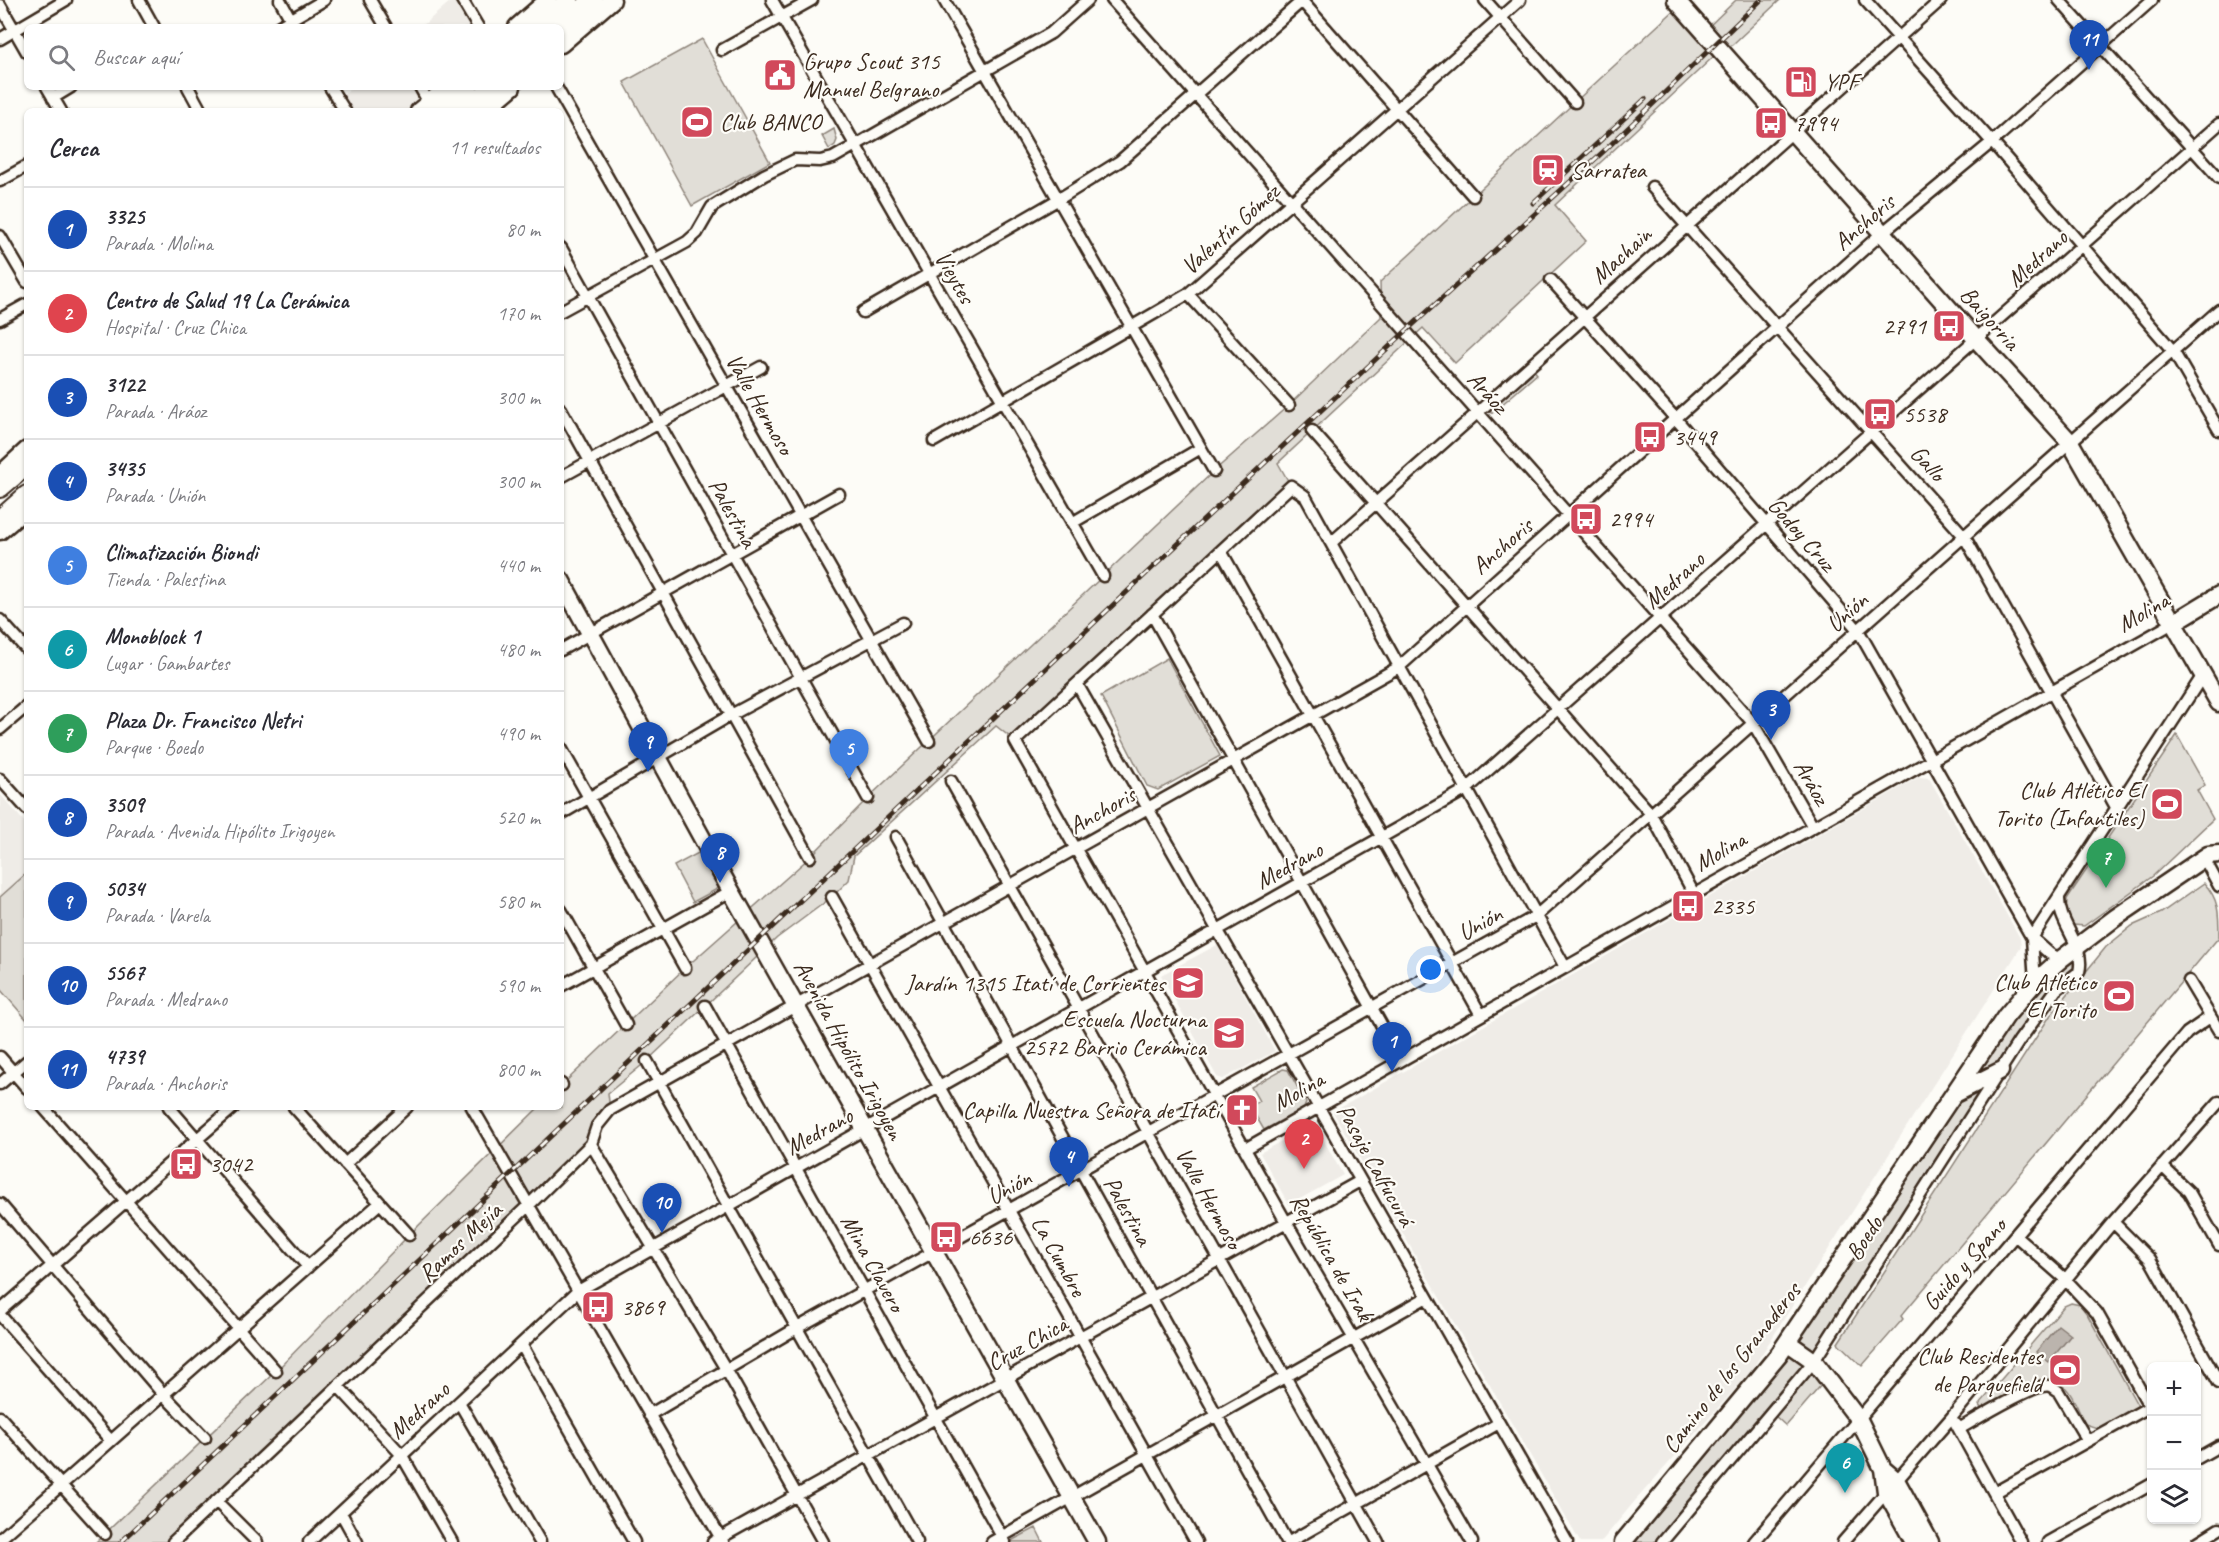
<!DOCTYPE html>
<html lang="es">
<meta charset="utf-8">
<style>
:root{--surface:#fff;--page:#f2f2f3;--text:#2b2b33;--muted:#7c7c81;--line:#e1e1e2;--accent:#b45309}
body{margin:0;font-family:Caveat,sans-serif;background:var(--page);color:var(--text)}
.controls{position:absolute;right:18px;bottom:18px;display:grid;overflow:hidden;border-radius:9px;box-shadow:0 2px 4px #0004}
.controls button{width:54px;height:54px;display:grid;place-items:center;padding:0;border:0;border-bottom:2px solid var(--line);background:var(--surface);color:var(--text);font:30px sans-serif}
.you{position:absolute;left:1431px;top:970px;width:21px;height:21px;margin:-15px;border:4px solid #fff;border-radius:50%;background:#1a73e8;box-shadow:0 0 0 9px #1a73e833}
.badge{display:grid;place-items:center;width:39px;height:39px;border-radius:50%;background:var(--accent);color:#fff;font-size:20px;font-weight:700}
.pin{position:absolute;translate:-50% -50px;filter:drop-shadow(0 2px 3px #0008)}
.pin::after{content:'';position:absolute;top:32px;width:21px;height:18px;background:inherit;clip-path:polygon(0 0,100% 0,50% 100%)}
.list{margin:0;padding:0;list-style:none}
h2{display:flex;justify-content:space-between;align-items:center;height:78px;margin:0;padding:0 24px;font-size:26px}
h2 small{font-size:20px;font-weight:400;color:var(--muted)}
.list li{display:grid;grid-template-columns:39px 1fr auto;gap:18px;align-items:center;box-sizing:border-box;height:84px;padding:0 24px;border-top:2px solid var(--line)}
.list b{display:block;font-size:22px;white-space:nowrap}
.list p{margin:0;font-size:20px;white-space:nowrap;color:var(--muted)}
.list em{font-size:20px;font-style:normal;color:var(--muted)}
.icon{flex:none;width:33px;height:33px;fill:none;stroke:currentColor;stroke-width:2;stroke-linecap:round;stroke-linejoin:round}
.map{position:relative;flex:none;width:2219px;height:1542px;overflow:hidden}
.search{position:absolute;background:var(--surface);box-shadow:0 2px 4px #0004;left:24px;top:24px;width:540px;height:66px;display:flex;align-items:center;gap:15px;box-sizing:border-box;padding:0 21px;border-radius:9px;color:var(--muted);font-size:22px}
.panel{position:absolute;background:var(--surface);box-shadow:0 2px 4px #0004;left:24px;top:108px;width:540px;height:1002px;border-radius:9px}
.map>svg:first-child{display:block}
.built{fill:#efece7}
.green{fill:#e1ded7;stroke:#8e847a;stroke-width:1.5}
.water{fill:#bbb4ad;stroke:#887d74;stroke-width:1.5}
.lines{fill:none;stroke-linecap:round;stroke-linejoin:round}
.street-casing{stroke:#3b2a1e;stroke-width:15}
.secondary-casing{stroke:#3b2a1e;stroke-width:21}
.primary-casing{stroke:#3b2a1e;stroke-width:22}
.street{stroke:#fdfcf7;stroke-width:10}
.secondary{stroke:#fdfcf7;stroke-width:16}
.primary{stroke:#fdfcf7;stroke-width:18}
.rail-casing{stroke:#3b2a1e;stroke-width:5}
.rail{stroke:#fdfcf7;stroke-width:3;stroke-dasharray:9;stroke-linecap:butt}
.labels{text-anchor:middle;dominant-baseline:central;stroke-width:4.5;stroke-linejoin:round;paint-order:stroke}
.poi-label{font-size:24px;fill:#3b2a1e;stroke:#fdfcf7;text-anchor:start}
.street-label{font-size:24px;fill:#3b2a1e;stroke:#fdfcf7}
</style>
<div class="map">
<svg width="2219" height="1542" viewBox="0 0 2219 1542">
<rect width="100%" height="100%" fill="#fdfcf7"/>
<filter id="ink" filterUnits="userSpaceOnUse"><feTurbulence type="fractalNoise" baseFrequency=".0167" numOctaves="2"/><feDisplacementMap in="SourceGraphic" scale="12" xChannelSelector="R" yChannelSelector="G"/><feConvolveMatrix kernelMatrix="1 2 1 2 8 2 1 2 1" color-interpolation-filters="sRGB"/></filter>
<g filter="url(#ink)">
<path class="built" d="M452,0H462L478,27H421Z
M352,87H487L485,111H324Z
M1919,777L1929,778L2020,938L2021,947L1751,1371L1634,1502L1601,1542H1580L1333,1112Z
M0,794L27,825V873L0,897Z
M1217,945L1275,1051L1223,1079L1217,1077L1161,975Z
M1314,1123L1343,1175L1289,1205L1260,1153Z"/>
<path class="green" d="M1736,0H1780L1732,45L1712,58L1555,205L1586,241L1455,363L1423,328L1278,463L1291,486L1015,741L996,726L854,856L849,880L832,897L777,938L647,1061L608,1093L610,1110L591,1144L173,1542H96L276,1371L409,1235L539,1107H561L562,1085L685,968L810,857L868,798L1103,576L1214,471L1289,405L1381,317L1380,282L1680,5L1704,31Z
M702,39L770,162L692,206L624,82Z
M834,129L837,140L835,145L829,149L822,136Z
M1532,368L1537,374L1492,413L1487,407Z
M1167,658L1220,756L1158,790L1147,786L1101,696Z
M2177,735L2205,785L2197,790L2213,819L2153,876L2084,926L2074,925L2066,914L2067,899Z
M700,852L719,888L693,902L674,866Z
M27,873V1020L0,989V897Z
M2204,883C2219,899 2219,913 2219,937L1901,1316L1903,1319L1862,1366L1838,1343L2050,1016L2106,947L2132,926L2161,913Z
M2077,947L2081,964L2056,990L1814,1361L1662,1542H1623L1779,1354L2006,1016Z
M1283,1069L1288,1070L1306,1103L1304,1108L1264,1130L1250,1106L1259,1101L1251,1087Z
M2071,1303L2080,1305L2087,1314L2139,1408L2100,1429L2085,1424C2079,1412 2074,1396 2065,1387C2044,1364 2003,1399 1982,1410L1979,1405L2064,1306Z
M1815,1374L1823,1383L1786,1426L1774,1415L1808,1375Z
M1036,1528L1043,1542H1012L1011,1541Z"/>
<path class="water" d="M2058,1325L2071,1335L2049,1362L2036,1352Z"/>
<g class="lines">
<g class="street-casing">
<path id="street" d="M139,0L154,27
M280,0L295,27
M370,0L386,27
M462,0L478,27
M772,0L1103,576
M944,0L1214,471
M1112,0L1753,723L1813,827
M1301,0L1473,196
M1485,0L1575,102
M1865,0L1992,142L2173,351L2219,430
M2059,0L2219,178
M0,5L27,52
M278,27L324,0
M0,39L66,0
M722,50L812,0
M47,87L61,111
M188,87L201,111
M330,87L345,111
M420,87L429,103
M556,87L929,741
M53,98L71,87
M0,181L27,166
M1652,187L1964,536L2116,807
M0,236L27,282
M561,248L868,798
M1551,280L1676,419L1858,630L2032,938L2050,954L2061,959
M1188,294L1289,405
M561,311L687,242L697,233L712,207L764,175L795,160L820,161L833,158L1051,33L1088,0
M863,312L1059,199L1120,161L1303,0
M0,319L27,304
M561,409L810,857
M1312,431L1651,814L1694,894
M934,441L1188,294L1520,0
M561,477L761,367
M1072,523L1201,448
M1331,543L1941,0
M1221,551L1481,1015
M1152,614L1401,1060
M0,620L27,650
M561,650L839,494
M1077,684L1567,1542
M0,729L27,706
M561,748L685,968
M0,779L27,809
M951,781L1378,1542
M561,814L731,715L903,623
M896,837L1287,1542
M2204,858L2219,886
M832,897L1196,1542
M561,910L626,1025
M2189,981L2219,1031
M2035,982L2032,938L2203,675
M561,986L731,891
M705,1006L1005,1542
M0,1057L27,1088
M647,1061L917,1542
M0,1084L27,1061
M561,1084L562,1085
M43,1107L276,1371
M169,1107L308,1267
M294,1107L409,1235
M472,1107L723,1542
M591,1144L727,1371L823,1542
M1245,1149L2173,623
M345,1164L407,1107
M2162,1166L2189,1192L2219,1245
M0,1204L163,1394L205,1438
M2113,1222L2150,1259L2219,1383
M2016,1236L2065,1279L2097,1313L2152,1411
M0,1311L234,1107
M0,1315L111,1441
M521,1344L634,1542
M338,1386L401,1454L452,1542
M459,1402L540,1542
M649,1415L797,1328L1536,916L2219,310
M0,1417L105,1534
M1956,1424L2021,1542
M1959,1429C1975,1420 2036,1382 2050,1386C2051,1386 2058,1391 2058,1391L2087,1440
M2196,1459L2219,1446
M1994,1493L2149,1407
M216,1501L257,1542
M341,1513L357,1542
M0,1539L380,1203
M173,1542L529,1205L591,1144L597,1126L610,1110L1399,667L1882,233L1992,142L2152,0
M309,1542L578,1291L1467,789L2219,124
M713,1542L1360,1181
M992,1542L1427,1297
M1289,1542L1499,1423
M1472,1542L1286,1222L1015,741L1291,486L1305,496L1565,967
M1662,1542L1814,1361L2019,1041L2056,990L2079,972C2086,946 2058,924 2059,898
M1754,1542L2187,1033L2210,1017
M1843,1542L1952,1417L2113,1222L2219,1102
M2048,1542L2152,1484
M2198,1542L2219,1529"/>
</g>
<g class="secondary-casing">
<path id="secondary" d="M1676,0L1977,340L2070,442L2219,703
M517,27L548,0
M561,44L612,0
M419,111L448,87
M484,111L512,87
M0,475L27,450
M0,531L27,508
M561,580L731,891L1097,1542
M2173,623L2219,595
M1957,1093L2000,1071
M1787,1342L1814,1361L1859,1420L1883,1469L1886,1492L1914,1542
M1883,1469L1896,1480L1930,1542
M1623,1542L1779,1354L2006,1016L2035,982L2061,959L2115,918L2208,855L2219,854"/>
</g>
<g class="primary-casing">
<path id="primary" d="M539,27L569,0
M561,27L593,0
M439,111L468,87
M464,111L492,87
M0,488L27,465
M0,519L27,495"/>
</g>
<use href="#street" class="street"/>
<use href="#secondary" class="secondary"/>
<use href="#primary" class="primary"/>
<g class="rail-casing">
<path id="rail" d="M1533,203L1645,99
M121,1542L1148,572L1406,331L1604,151L1761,0"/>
</g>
<use href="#rail" class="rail"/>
</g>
</g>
<defs>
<g id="civic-square" transform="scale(1.725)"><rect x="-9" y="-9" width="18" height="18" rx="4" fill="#d1495b" stroke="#fdfcf7"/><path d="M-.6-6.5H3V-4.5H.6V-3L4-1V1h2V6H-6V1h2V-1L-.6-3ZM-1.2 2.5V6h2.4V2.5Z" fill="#fff"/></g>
<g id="fuel-square" transform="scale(1.725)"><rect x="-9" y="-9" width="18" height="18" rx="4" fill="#d1495b" stroke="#fdfcf7"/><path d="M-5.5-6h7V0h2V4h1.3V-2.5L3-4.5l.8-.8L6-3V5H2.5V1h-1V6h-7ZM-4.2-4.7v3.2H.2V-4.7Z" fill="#fff"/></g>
<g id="stadium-square" transform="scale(1.725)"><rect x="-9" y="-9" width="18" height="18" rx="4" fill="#d1495b" stroke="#fdfcf7"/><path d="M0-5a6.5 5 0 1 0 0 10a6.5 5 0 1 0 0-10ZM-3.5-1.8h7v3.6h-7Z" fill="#fff"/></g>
<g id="bus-square" transform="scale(1.725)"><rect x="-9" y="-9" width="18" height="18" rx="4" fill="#d1495b" stroke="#fdfcf7"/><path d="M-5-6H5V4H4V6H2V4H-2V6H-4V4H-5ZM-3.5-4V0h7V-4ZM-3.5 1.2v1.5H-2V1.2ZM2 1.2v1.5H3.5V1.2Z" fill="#fff"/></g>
<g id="station-square" transform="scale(1.725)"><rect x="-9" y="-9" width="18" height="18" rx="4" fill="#d1495b" stroke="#fdfcf7"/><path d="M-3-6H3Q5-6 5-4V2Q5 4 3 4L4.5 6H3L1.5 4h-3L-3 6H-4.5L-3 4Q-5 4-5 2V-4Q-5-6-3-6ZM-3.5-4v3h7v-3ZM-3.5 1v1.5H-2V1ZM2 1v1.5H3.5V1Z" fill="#fff"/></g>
<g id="school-square" transform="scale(1.725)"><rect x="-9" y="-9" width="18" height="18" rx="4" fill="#d1495b" stroke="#fdfcf7"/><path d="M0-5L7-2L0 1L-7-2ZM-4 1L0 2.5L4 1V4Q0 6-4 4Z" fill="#fff"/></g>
<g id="church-square" transform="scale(1.725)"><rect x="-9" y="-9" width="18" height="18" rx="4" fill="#d1495b" stroke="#fdfcf7"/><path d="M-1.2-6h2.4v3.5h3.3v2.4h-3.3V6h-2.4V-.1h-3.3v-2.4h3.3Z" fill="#fff"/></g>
</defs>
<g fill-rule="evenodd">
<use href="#civic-square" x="780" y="75"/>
<use href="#fuel-square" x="1801" y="82"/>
<use href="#stadium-square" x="697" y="122"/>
<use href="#bus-square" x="1771" y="123"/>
<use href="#station-square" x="1548" y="170"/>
<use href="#bus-square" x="1949" y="326"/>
<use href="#bus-square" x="1880" y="414"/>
<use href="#bus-square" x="1650" y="437"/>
<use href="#bus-square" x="1586" y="519"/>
<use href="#stadium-square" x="2167" y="804"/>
<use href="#bus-square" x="1688" y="906"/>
<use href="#school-square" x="1188" y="983"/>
<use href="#stadium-square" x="2119" y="996"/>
<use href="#school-square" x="1229" y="1033"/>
<use href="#church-square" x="1242" y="1110"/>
<use href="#bus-square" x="186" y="1164"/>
<use href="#bus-square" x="946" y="1237"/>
<use href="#bus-square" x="598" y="1307"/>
<use href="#stadium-square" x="2065" y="1370"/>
</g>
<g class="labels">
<g class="poi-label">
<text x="803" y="61">Grupo Scout 315<tspan x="803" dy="28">Manuel Belgrano</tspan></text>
<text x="1824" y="82">YPF</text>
<text x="720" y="122">Club BANCO</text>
<text x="1794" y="123">7994</text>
<text x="1571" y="170">Sarratea</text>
<text x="1926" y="326" text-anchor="end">2791</text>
<text x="1903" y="414">5538</text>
<text x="1673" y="437">3449</text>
<text x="1609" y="519">2994</text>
<text x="2144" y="790" text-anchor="end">Club Atlético El<tspan x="2144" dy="28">Torito (Infantiles)</tspan></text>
<text x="1711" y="906">2335</text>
<text x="2096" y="982" text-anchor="end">Club Atlético<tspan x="2096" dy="28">El Torito</tspan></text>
<text x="1165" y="983" text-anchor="end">Jardín 1315 Itatí de Corrientes</text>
<text x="1206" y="1019" text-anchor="end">Escuela Nocturna<tspan x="1206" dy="28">2572 Barrio Cerámica</tspan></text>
<text x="1219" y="1110" text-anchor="end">Capilla Nuestra Señora de Itatí</text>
<text x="209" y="1164">3042</text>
<text x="969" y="1237">6636</text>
<text x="621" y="1307">3869</text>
<text x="2042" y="1356" text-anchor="end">Club Residentes<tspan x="2042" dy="28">de Parquefield</tspan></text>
</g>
<g class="street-label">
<text transform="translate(1864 222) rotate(-41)">Anchoris</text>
<text transform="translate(1230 229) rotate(-42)">Valentín Gómez</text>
<text transform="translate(1621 255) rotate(-42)">Machain</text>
<text transform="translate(2037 258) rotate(-42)">Medrano</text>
<text transform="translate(955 277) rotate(60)">Vieytes</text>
<text transform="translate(1990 318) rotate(48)">Baigorria</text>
<text transform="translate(1488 392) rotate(48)">Aráoz</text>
<text transform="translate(760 404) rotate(60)">Valle Hermoso</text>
<text transform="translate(1928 463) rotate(48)">Gallo</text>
<text transform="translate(733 513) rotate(61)">Palestina</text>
<text transform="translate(1802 534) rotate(49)">Godoy Cruz</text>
<text transform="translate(1502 546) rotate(-41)">Anchoris</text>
<text transform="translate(1674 580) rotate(-42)">Medrano</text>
<text transform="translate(1847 612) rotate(-42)">Unión</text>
<text transform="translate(2143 612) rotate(-30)">Molina</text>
<text transform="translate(1812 782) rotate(60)">Aráoz</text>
<text transform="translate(1102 810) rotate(-29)">Anchoris</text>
<text transform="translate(1720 851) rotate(-30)">Molina</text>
<text transform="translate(1289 865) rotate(-29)">Medrano</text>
<text transform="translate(1480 923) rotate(-29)">Unión</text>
<text transform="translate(849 1050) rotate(61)">Avenida Hipólito Irigoyen</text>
<text transform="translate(1298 1091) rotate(-30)">Molina</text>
<text transform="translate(819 1131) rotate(-29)">Medrano</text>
<text transform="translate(1376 1165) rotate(61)">Pasaje Calfucurá</text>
<text transform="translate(1009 1187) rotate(-29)">Unión</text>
<text transform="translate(1209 1198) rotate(61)">Valle Hermoso</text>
<text transform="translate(1128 1211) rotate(61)">Palestina</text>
<text transform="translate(1864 1238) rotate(-57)">Boedo</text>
<text transform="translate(460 1242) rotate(-43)">Ramos Mejía</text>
<text transform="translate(1059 1256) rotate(61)">La Cumbre</text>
<text transform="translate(1332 1257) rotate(60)">República de Irak</text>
<text transform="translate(873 1263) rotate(61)">Mina Clavero</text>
<text transform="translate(1964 1264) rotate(-49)">Guido y Spano</text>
<text transform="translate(1027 1343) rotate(-29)">Cruz Chica</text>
<text transform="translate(1731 1368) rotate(-52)">Camino de los Granaderos</text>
<text transform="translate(419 1410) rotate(-42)">Medrano</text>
</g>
</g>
</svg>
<div class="controls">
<button>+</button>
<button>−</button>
<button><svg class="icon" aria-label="layers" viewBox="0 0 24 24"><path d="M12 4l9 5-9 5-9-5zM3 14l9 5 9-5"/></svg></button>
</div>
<div class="you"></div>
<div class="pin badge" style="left:1392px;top:1072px;background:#1a4fb4">1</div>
<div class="pin badge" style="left:1304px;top:1169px;background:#e0444e">2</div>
<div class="pin badge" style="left:1771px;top:740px;background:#1a4fb4">3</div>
<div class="pin badge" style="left:1069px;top:1187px;background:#1a4fb4">4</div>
<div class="pin badge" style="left:849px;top:779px;background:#3f7fe0">5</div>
<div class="pin badge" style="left:1845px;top:1493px;background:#0f9aa8">6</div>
<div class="pin badge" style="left:2106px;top:888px;background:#2e9e5b">7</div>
<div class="pin badge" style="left:720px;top:883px;background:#1a4fb4">8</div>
<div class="pin badge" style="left:648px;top:772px;background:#1a4fb4">9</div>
<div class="pin badge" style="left:662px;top:1233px;background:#1a4fb4">10</div>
<div class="pin badge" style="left:2089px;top:70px;background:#1a4fb4">11</div>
<div class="search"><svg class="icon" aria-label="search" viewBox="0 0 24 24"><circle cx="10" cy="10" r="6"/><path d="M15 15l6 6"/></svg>Buscar aquí</div>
<section class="panel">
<h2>Cerca<small>11 resultados</small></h2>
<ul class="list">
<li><span class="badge" style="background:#1a4fb4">1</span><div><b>3325</b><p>Parada · Molina</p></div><em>80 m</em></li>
<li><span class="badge" style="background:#e0444e">2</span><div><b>Centro de Salud 19 La Cerámica</b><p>Hospital · Cruz Chica</p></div><em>170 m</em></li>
<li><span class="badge" style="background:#1a4fb4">3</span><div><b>3122</b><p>Parada · Aráoz</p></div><em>300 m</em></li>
<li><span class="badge" style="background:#1a4fb4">4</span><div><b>3435</b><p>Parada · Unión</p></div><em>300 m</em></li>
<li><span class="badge" style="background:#3f7fe0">5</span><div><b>Climatización Biondi</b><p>Tienda · Palestina</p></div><em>440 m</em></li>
<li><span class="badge" style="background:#0f9aa8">6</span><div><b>Monoblock 1</b><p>Lugar · Gambartes</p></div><em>480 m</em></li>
<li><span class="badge" style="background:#2e9e5b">7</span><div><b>Plaza Dr. Francisco Netri</b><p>Parque · Boedo</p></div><em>490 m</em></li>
<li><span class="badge" style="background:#1a4fb4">8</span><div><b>3509</b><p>Parada · Avenida Hipólito Irigoyen</p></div><em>520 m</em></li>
<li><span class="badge" style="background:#1a4fb4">9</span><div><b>5034</b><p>Parada · Varela</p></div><em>580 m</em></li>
<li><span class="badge" style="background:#1a4fb4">10</span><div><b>5567</b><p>Parada · Medrano</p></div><em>590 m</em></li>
<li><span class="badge" style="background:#1a4fb4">11</span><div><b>4739</b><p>Parada · Anchoris</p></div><em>800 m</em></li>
</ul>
</section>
</div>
